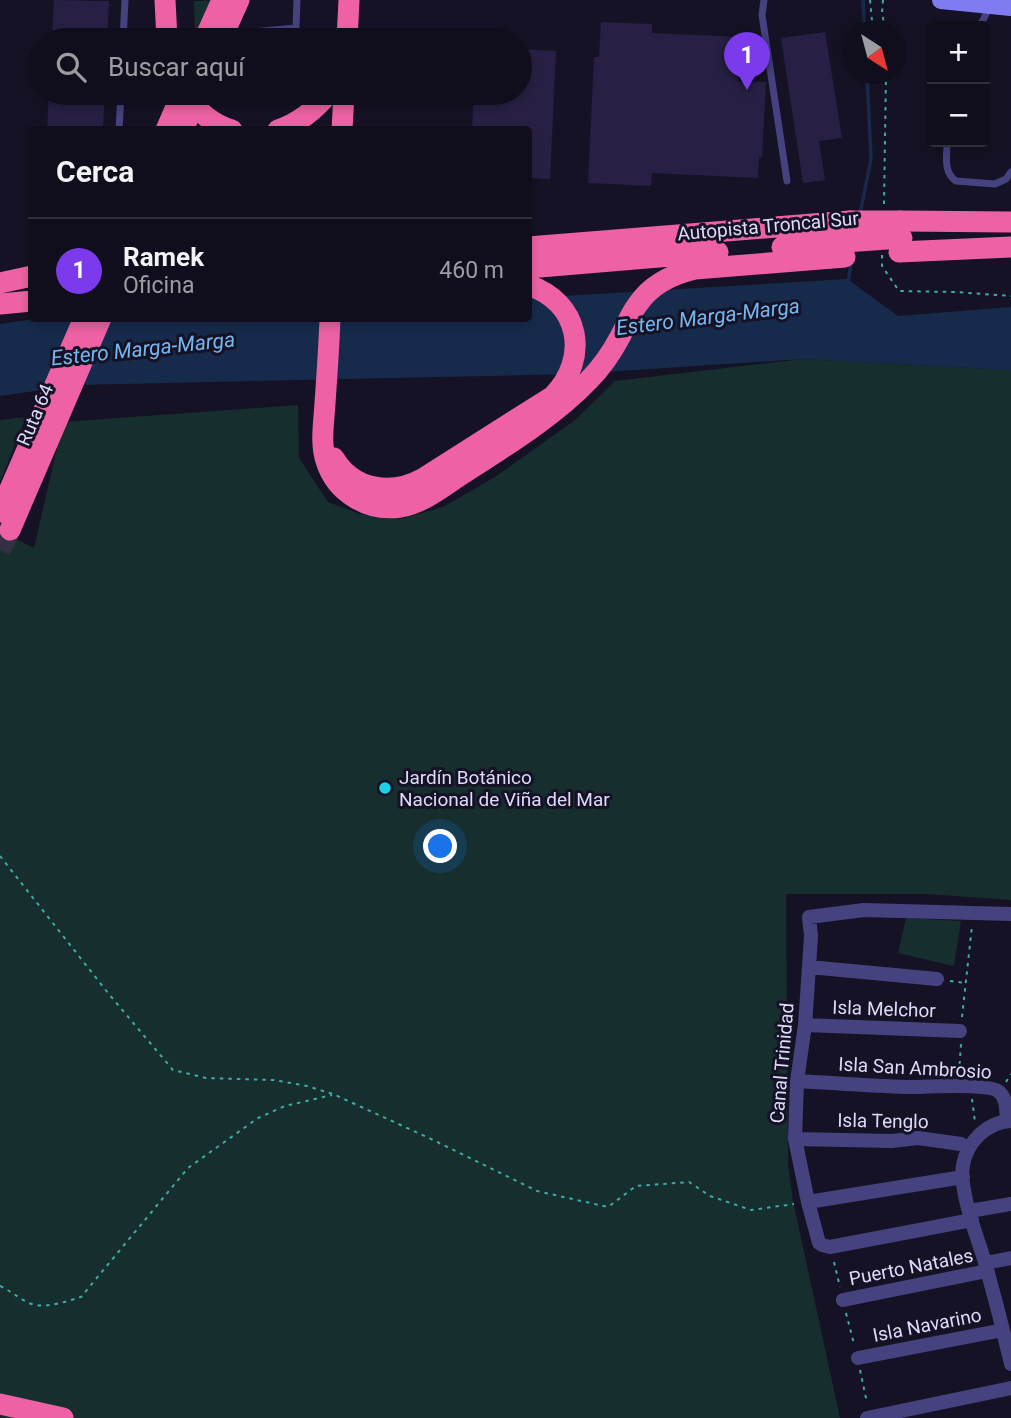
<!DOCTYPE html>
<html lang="es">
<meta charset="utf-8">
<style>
:root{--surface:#100e1c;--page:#191725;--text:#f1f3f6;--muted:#9c9ca3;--line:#302e3b;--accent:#7c3aed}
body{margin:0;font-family:Roboto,sans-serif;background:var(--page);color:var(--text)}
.controls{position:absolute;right:21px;top:21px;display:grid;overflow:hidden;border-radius:7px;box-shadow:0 4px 10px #0003}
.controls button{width:63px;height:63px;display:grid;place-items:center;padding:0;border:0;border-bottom:2px solid var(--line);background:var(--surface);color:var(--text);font:35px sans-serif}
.compass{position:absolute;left:843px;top:21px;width:63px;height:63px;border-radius:50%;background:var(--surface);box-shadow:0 4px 10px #0003;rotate:144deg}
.you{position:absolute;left:441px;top:847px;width:24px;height:24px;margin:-18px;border:5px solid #fff;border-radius:50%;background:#1a73e8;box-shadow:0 0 0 10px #1a73e833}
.badge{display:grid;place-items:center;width:46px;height:46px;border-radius:50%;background:var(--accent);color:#fff;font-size:23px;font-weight:700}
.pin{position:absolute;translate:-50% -58px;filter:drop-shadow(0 2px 4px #0008)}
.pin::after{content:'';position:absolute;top:37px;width:24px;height:21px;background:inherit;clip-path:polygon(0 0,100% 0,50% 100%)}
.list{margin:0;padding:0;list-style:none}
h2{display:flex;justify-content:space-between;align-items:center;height:91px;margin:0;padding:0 28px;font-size:30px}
h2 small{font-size:23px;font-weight:400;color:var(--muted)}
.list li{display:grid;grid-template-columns:46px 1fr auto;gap:21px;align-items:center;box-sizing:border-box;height:105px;padding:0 28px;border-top:2px solid var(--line)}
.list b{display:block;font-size:26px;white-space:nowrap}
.list p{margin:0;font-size:23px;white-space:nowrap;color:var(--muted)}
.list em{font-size:23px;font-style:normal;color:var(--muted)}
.icon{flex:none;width:38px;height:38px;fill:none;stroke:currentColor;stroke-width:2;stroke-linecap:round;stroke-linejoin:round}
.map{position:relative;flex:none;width:1011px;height:1418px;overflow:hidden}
.search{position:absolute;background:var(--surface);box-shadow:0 4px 10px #0003;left:28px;top:28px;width:504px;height:77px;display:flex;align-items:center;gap:18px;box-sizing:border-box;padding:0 24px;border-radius:38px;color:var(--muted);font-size:26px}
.panel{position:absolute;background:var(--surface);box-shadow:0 4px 10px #0003;left:28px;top:126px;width:504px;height:196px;border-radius:7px}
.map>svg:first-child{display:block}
.green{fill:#162f2e}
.water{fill:#162b4b}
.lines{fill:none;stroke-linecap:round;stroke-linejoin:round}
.stream{stroke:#162b4b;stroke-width:3.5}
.building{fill:#272044}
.highway-tunnel{stroke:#333045;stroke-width:21;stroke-dasharray:21 10;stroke-linecap:butt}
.path{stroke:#3daca5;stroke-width:2;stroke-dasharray:3.5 5;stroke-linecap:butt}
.lane{stroke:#45427f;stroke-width:7}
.street{stroke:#45427f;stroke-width:14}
.secondary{stroke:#7f7cf1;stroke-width:18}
.highway{stroke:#ee62a5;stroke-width:21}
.highway-bridge{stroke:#ee62a5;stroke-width:21}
.poi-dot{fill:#1bd1e6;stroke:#151225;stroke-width:2.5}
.labels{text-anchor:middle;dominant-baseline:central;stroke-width:6;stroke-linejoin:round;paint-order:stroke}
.street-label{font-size:19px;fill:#dedafb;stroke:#151225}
.poi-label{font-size:19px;fill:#dedafb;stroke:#151225;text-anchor:start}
.water-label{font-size:21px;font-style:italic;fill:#74b6f0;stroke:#151225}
</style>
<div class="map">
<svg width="1011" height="1418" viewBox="0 0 1011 1418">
<rect width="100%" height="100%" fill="#151225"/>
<path class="green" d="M233,0L235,40H195L194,1Z
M802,359L1011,370V900L927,894H786L788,1164L793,1201L840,1418H0V531L34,548L63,422L298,405L299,458L328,502L360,514L400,519L443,507L495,477L575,420L615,381Z
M26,417L0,482V420Z
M906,918L961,921L954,966L898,953Z"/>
<path class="water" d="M847,279L898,316L1011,307V370L802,359L574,374L77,385L0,396V324L41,318H528L529,298Z"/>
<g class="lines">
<path class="stream" d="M863,0L865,32
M860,214L871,159L867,74
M848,283L851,263"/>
</g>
<path class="building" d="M54,0L109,1L107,40H52Z
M601,22L652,24V33L740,37L738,81L766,82L762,157H759L758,178L652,173L651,186L588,183L594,57H599Z
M825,32L842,138L819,141L825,180L803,183L781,38Z
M520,49L556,51L550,179L528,178V130H472L474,93H520Z
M49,93H105L103,130H47Z"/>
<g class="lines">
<path class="highway-tunnel" d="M0,550L10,530"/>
<path class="path" d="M870,0L873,31H885
M883,0L882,12L885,30
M884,204L886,74
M882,255V266L899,291L955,292L1011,296
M0,856L108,993L173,1070L206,1078L274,1080L307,1086L333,1094L429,1138L537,1191L608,1207L636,1186L689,1182L710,1196L751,1210L794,1204
M950,981L965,983
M962,1017L972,926
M959,1073L961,1044
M1006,1082L1011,1074
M972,1099L975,1122
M834,1262L840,1287
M0,1286C9,1290 16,1296 25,1301C41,1311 64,1302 81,1297L188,1168L258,1118L285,1106L332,1095
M846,1313L854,1344
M860,1370L867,1403"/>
<path class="lane" d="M764,0L762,15L787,181
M980,26L990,6
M252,32L296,28L297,0
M123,40L125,0
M119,130L121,93
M947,142C947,156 943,172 956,181L995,184L1006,179L1011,172"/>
<path class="street" d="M809,967L937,979
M805,1025L960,1031
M797,1081C834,1083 870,1086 906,1087C924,1087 986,1083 998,1091C1007,1097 1006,1110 1007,1121
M1011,1121C987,1122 967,1142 963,1165C959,1190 976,1234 984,1259C994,1294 1003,1329 1011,1364
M795,1139L892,1141L918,1138L961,1144L968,1148
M808,1202L963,1177
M970,1211L1011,1204
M972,1220L830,1247L822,1245L819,1243L808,1202L795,1139L797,1081L805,1025L809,967L811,936L809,917L864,910L1011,914
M985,1263L1011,1258
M843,1300L987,1271
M858,1358L1003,1330
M867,1418L1011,1388"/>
<path class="secondary" d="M941,0L1011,7"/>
<path class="highway" d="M165,0L167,40
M204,40L222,0
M221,40L239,0
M347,40L349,0
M185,93C197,111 211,124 232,130
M278,130C299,123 315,110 329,93
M342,130L344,93
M900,221L1011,222
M528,247L850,221
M782,247L844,242
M899,252L1011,247
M528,268L718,252
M0,283L32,276
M0,304L32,301
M330,318C329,347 327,375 325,403C324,422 320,443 326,461C336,493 368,512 401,507C423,503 443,487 461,475C503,448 555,416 589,380C602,367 612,352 620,337C626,326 630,314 638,304C651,285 673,274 695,269L845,257
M334,458C353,490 391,496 422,479L553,396C590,358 580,302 528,285
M0,512L84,318
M10,530L101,318
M0,1404L63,1418"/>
<path class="highway-bridge" d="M166,130L182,93
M183,130L199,93
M850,221H900
M844,242L902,238"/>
</g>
<circle class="poi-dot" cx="385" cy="788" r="7"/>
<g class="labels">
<g class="street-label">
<text transform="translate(768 226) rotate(-5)">Autopista Troncal Sur</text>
<text transform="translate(35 415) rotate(-67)">Ruta 64</text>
<text transform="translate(884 1009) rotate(2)">Isla Melchor</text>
<text transform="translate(782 1063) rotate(-85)">Canal Trinidad</text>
<text transform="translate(915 1068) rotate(3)">Isla San Ambrosio</text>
<text transform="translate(883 1121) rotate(1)">Isla Tenglo</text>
<text transform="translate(911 1267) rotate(-11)">Puerto Natales</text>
<text transform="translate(927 1325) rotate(-11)">Isla Navarino</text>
</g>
<g class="poi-label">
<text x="399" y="777">Jardín Botánico<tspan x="399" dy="22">Nacional de Viña del Mar</tspan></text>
</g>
<g class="water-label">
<text transform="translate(708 317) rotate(-7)">Estero Marga-Marga</text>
<text transform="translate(143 349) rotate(-6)">Estero Marga-Marga</text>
</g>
</g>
</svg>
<div class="controls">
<button>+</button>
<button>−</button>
</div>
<svg class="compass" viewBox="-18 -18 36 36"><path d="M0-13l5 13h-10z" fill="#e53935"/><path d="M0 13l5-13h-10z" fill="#9c9ca3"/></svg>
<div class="you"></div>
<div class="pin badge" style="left:747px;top:90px">1</div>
<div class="search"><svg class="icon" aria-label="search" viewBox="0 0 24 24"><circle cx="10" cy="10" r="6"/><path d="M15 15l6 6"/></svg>Buscar aquí</div>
<section class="panel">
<h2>Cerca<small></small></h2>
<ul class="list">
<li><span class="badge">1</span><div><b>Ramek</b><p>Oficina</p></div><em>460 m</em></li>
</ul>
</section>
</div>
